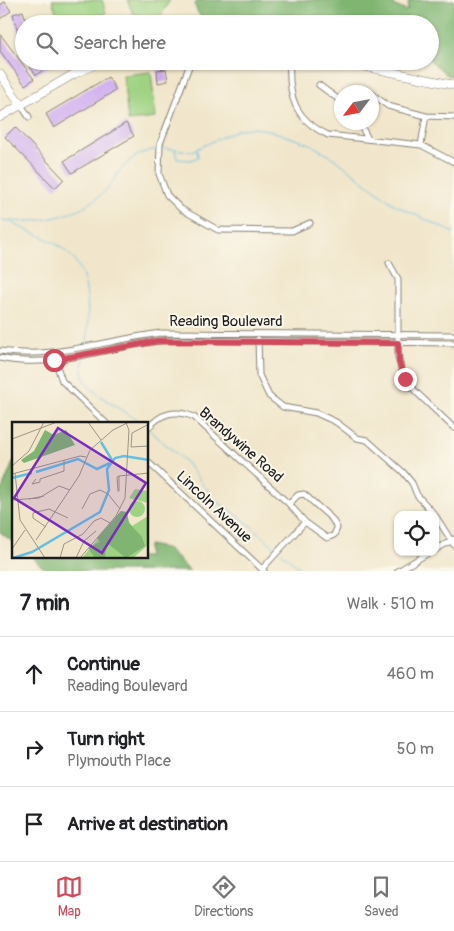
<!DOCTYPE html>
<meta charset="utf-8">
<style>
:root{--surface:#fff;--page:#f6f6f6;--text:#202124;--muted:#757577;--line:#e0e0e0;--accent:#d1495b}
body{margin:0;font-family:Pangolin,sans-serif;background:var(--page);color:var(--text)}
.controls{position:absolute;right:15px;bottom:15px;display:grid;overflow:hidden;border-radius:10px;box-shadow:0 1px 4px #0004}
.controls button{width:45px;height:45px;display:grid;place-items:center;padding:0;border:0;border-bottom:1px solid var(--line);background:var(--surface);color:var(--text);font:25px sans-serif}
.compass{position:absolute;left:334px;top:85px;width:45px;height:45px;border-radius:50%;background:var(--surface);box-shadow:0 1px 4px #0004;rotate:238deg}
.stop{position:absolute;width:15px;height:15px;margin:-11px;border:4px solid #d1495b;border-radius:50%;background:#fff}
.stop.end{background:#d1495b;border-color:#fff;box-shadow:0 1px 5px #0008}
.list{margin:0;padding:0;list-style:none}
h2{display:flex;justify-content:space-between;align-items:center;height:65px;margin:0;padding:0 20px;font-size:21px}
h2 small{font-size:16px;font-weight:400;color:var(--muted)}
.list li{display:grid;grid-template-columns:32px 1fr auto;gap:15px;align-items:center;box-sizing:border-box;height:75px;padding:0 20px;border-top:1px solid var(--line)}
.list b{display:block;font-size:19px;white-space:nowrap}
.list p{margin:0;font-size:16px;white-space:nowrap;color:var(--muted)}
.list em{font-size:16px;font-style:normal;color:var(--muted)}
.icon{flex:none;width:28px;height:28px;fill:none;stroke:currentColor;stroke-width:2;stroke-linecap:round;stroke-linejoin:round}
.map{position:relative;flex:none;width:454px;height:571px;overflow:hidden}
.search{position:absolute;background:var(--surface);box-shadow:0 1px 4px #0004;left:15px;right:15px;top:15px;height:55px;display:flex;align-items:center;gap:12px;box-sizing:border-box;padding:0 18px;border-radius:28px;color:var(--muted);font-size:19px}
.sheet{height:290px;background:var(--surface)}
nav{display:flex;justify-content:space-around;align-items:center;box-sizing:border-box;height:70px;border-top:1px solid var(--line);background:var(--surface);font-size:14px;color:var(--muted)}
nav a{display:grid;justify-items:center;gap:2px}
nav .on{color:var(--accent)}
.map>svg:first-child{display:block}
.green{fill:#9fd383;stroke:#5e7850}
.forest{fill:#7fb571;stroke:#4e6846}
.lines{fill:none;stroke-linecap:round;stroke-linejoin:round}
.stream{stroke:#65bee3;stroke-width:1}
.building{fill:#ceabf0}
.street-casing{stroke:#868174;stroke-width:7}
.secondary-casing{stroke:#868174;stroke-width:9}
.street{stroke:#fff;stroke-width:5}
.secondary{stroke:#fff;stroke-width:8}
.route{stroke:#d1495b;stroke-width:6}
.labels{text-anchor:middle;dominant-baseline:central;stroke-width:4;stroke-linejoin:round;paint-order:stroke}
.street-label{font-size:15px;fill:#1c1c1c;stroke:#fbf7ec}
.inset-river{fill:none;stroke:#65bee3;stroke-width:2.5}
.inset-road{fill:none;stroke:#9c9585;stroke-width:1}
.view{fill:#7b2cbf;fill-opacity:0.15;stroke:#7b2cbf;stroke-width:2.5}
.inset-edge{fill:none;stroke:#1c1c1c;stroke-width:2.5}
</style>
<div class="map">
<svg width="454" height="571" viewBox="0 0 454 571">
<rect width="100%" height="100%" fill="#fbf7ec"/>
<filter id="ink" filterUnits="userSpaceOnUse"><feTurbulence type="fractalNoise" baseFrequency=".02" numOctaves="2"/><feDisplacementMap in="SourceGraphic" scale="10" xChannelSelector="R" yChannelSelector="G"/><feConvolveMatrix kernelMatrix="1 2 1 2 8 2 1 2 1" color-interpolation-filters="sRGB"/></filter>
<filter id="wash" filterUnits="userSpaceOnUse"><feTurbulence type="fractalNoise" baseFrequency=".0096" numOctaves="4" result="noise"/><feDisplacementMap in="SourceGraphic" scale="20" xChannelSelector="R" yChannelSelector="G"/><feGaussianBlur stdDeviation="1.12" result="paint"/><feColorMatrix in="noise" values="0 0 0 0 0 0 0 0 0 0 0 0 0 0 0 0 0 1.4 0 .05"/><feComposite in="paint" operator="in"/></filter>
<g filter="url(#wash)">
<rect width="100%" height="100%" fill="#f1e6cb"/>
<path class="green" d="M52,0H102L106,13L70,24H60Z
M127,0H170L158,20L134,15Z
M151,72L156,118L128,121L123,75Z"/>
<path class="forest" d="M198,0H394L393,5L407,11L409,0H454V77L447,75L430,60V24H203C203,16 195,12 195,4Z
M14,460V543L0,532V494Z
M148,545L166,548L190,571H47L32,557H148Z"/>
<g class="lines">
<path class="stream" d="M162,148L192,151L239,129L253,128L269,130L310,144L335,159L395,205L454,233
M175,150L177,159L191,160L198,157L197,150
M0,220C37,225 81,217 108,188C112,184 114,179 117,175C126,161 142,150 158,149
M12,223C30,233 55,239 70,255C92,276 88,318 87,345
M84,357C83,362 81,370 83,376C90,395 126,411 141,423
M148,429L186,462L214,499L244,520L278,550
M281,552L303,571"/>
</g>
<g id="blocks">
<path class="building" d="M5,2L11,11L0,19V5Z
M23,11L27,24H24V42L21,43L13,14Z
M0,34L34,79L25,85L0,51Z
M36,61H49L51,65L36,75L29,66Z
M166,69L168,81L158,83L157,70Z
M108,77L116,90L54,128L46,114Z
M126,123L134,136L72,173L64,161Z
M15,127L64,179L55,188L5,137Z"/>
</g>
</g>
<g filter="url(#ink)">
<use href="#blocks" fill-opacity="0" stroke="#868174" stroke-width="1"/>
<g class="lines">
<g class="street-casing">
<path id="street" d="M191,61L160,144L159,174L167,195L181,209L218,230L292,231L310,223
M290,61C288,96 294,119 328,135L421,145L454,162
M319,85L342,102
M372,94L388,106L426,116L454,117
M21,105L29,117
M359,122L368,139
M421,145L426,116
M389,263L398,279V357L403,375L416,392L454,428
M258,339L259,375L269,396L283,407L316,413L336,422L357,438L367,440L403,472L412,483L417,495L435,515
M0,351C54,360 109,339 162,333L454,335
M54,357L62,381L106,423
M0,358C57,371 116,342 173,340L454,343
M148,428C161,413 175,409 194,417L289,504L305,522L262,569
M148,462L264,571
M289,504L298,495L304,494L332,519L337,528L334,535L327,538L305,522
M435,515L454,545
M435,550L454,539
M398,571L430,552"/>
</g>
<g class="secondary-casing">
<path id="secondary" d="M338,61L454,85
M0,74L21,105
M0,117L74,74L103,61"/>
</g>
<use href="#street" class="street"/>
<use href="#secondary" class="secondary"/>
</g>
</g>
<g class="lines" filter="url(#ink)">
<path class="route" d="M54,360L158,341L398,343L399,362L405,379"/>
</g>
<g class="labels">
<g class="street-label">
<text x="226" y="321">Reading Boulevard</text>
<text transform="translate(241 445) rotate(41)">Brandywine Road</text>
<text transform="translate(214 507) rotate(43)">Lincoln Avenue</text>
</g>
</g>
<g transform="translate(12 422)">
<rect width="136" height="136" fill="#f1e6cb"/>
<path d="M123,67L136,69V81L117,76ZM117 87a8 8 0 1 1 16 0a8 8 0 1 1-16 0ZM109,89L120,104L136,94V123L121,136H70Z" fill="#9fd383"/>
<path d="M33,8L42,13L54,8L63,23L12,41L9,38L22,29ZM109,89L115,90L117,101L130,115L133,124L114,136L95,121L93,135L83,136L76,126L88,120L85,116Z" fill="#7fb571"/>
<path class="inset-river" d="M89,20L100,38M24,50L66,37L85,47L98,41M0,56L20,51M1,136L20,130L88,90L97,68L95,47L103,36L112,34L137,38"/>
<path class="inset-road" d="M76,0L89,18M0,17L45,0M119,25L120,11L137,2M119,25L137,24M0,44L17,29L32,0M3,51L8,98L33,136M0,52L68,34L74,35M107,54V69H106L105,55ZM107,54L137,51M24,57L20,62L28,60V57M28,57L52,49V38M17,77L32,74M0,78L27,76L47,64L58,68M70,87L78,72L88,68L96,72L108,87M34,105L21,96V91L37,87L56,96M24,118L67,54L78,28L101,8L117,0M0,127L13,108M48,136L52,122L71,112L82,99L89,96L98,101M64,136L72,119L84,109M68,136L104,94L113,76L117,8L114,1"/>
<path class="view" d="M46,6L134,61L90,131L2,76Z"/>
<rect width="136" height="136" class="inset-edge"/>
</g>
</svg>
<div class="controls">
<button><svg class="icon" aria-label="locate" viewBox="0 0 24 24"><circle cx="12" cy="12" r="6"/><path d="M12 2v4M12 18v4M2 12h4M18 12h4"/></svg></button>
</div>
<svg class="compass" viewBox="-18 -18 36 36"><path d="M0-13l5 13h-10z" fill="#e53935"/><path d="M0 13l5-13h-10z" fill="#757577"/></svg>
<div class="stop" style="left:54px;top:360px"></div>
<div class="stop end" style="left:405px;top:379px"></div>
<div class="search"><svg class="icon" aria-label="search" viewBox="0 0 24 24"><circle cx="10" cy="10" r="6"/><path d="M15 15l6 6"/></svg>Search here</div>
</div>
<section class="sheet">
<h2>7 min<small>Walk · 510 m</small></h2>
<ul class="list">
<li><svg class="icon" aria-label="ahead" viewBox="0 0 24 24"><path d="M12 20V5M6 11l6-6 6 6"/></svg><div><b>Continue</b><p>Reading Boulevard</p></div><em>460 m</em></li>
<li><svg class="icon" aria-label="right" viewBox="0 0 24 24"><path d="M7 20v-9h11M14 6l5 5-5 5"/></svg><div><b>Turn right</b><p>Plymouth Place</p></div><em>50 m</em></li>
<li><svg class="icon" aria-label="arrive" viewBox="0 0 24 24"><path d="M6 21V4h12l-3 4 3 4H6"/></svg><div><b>Arrive at destination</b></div></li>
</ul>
</section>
<nav>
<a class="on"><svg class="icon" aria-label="map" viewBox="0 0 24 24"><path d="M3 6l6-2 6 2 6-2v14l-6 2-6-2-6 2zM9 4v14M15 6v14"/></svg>Map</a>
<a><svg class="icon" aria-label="directions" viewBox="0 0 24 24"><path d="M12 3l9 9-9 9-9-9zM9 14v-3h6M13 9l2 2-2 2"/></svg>Directions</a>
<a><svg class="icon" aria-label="saved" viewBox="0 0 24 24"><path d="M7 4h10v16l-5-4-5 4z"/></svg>Saved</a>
</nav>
